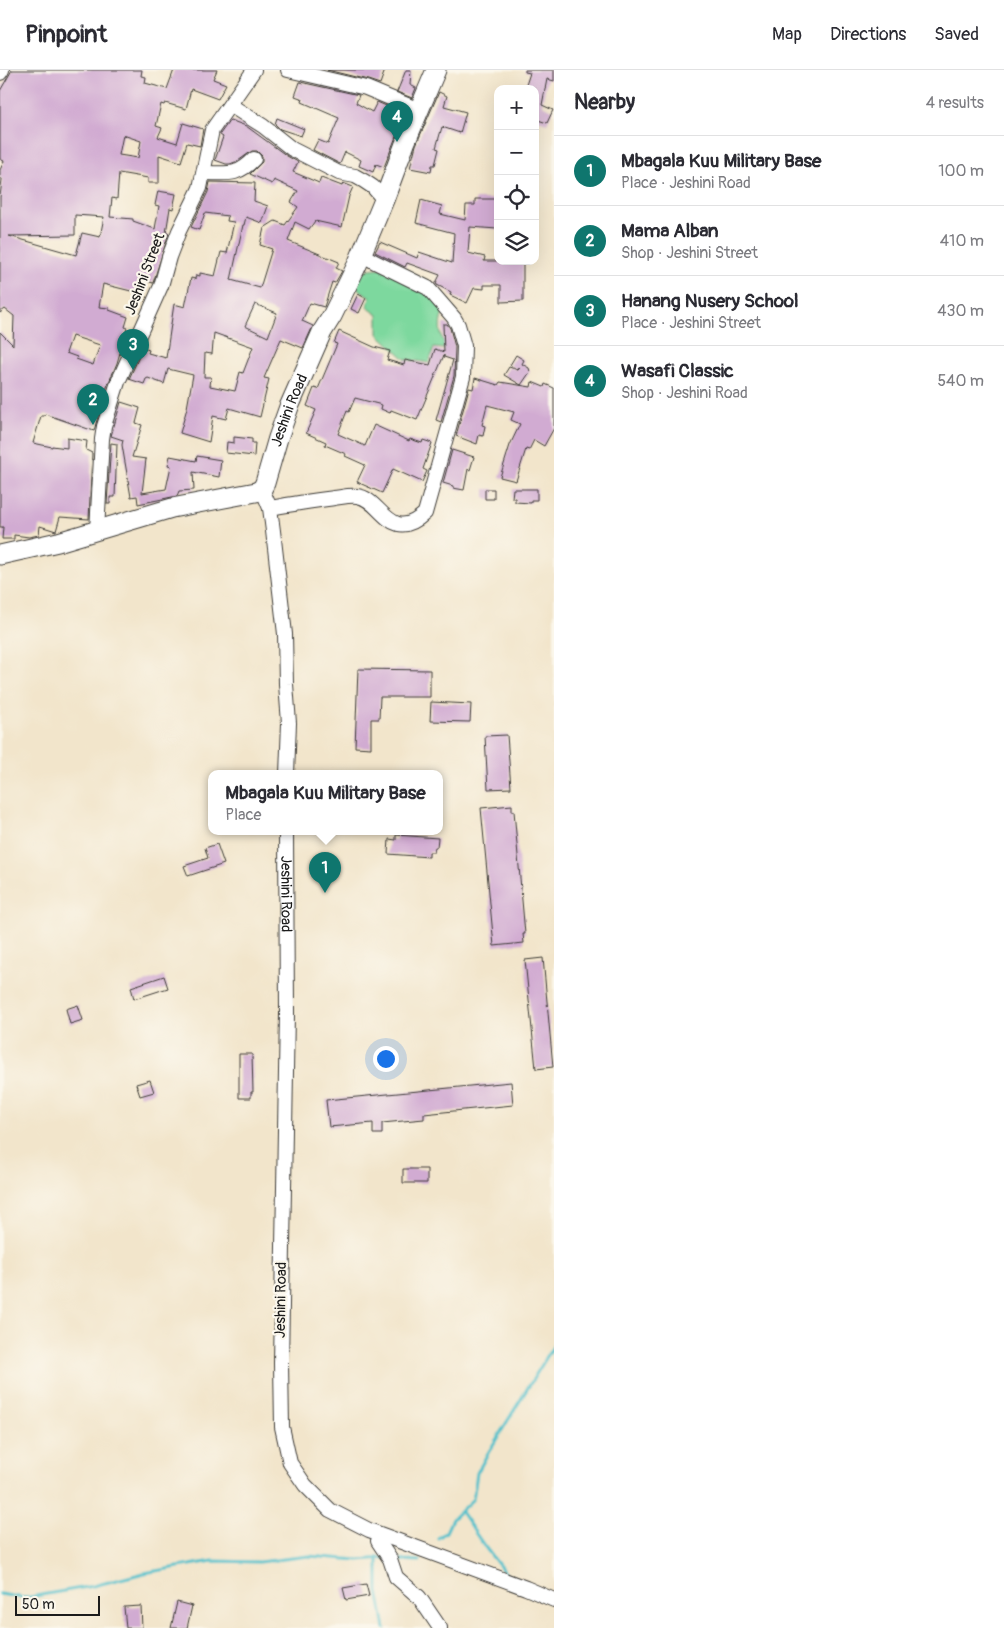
<!DOCTYPE html>
<meta charset="utf-8">
<style>
:root{--surface:#fff;--page:#f7f7f7;--text:#2b2b33;--muted:#7c7c81;--line:#e1e1e2;--accent:#0f766e}
body{margin:0;font-family:Pangolin,sans-serif;background:var(--page);color:var(--text)}
.controls{position:absolute;right:15px;top:15px;display:grid;overflow:hidden;border-radius:10px;box-shadow:0 5px 20px #0002}
.controls button{width:45px;height:45px;display:grid;place-items:center;padding:0;border:0;border-bottom:1px solid var(--line);background:var(--surface);color:var(--text);font:25px sans-serif}
.scale{position:absolute;left:15px;bottom:12px;width:85px;box-sizing:border-box;padding-left:5px;border:2px solid #1c1c1c;border-top:0;font-size:14px;line-height:18px;white-space:nowrap;color:#1c1c1c;-webkit-text-stroke:4px #fbf7ec;paint-order:stroke}
.you{position:absolute;left:385px;top:988px;width:18px;height:18px;margin:-12px;border:4px solid #fff;border-radius:50%;background:#1a73e8;box-shadow:0 0 0 8px #1a73e833}
.badge{display:grid;place-items:center;width:32px;height:32px;border-radius:50%;background:var(--accent);color:#fff;font-size:16px;font-weight:700}
.pin{position:absolute;translate:-50% -41px;filter:drop-shadow(0 1px 2px #0008)}
.pin::after{content:'';position:absolute;top:26px;width:18px;height:15px;background:inherit;clip-path:polygon(0 0,100% 0,50% 100%)}
.popup{position:absolute;left:208px;top:700px;width:235px;height:65px;box-sizing:border-box;display:grid;place-content:center;border-radius:10px;background:var(--surface);filter:drop-shadow(0 1px 4px #0005);font-size:16px;white-space:nowrap;color:var(--muted)}
.popup b{font-size:19px;color:var(--text)}
.popup::after{content:'';position:absolute;left:50%;top:100%;margin-left:-10px;border:10px solid transparent;border-top-color:var(--surface)}
.list{margin:0;padding:0;list-style:none}
h2{display:flex;justify-content:space-between;align-items:center;height:65px;margin:0;padding:0 20px;font-size:21px}
h2 small{font-size:16px;font-weight:400;color:var(--muted)}
.list li{display:grid;grid-template-columns:32px 1fr auto;gap:15px;align-items:center;box-sizing:border-box;height:70px;padding:0 20px;border-top:1px solid var(--line)}
.list b{display:block;font-size:19px;white-space:nowrap}
.list p{margin:0;font-size:16px;white-space:nowrap;color:var(--muted)}
.list em{font-size:16px;font-style:normal;color:var(--muted)}
.icon{flex:none;width:28px;height:28px;fill:none;stroke:currentColor;stroke-width:2;stroke-linecap:round;stroke-linejoin:round}
.map{position:relative;flex:none;width:554px;height:1558px;overflow:hidden}
header{display:flex;align-items:center;gap:30px;box-sizing:border-box;height:70px;padding:0 25px;background:var(--surface);border-bottom:1px solid var(--line)}
header strong{font-size:24px}
nav{display:flex;gap:28px;margin-inline-start:auto;font-size:18px}
main{display:flex}
aside{flex:1;background:var(--surface)}
.map>svg:first-child{display:block}
.green{fill:#7dd89e;stroke:#4c7a5d}
.lines{fill:none;stroke-linecap:round;stroke-linejoin:round}
.stream{stroke:#54c1cc;stroke-width:3}
.building{fill:#d1abd2;fill-rule:evenodd}
.street-casing{stroke:#3c3a36;stroke-width:16}
.secondary-casing{stroke:#3c3a36;stroke-width:21}
.street{stroke:#fff;stroke-width:14}
.secondary{stroke:#fff;stroke-width:19}
.labels{text-anchor:middle;dominant-baseline:central;stroke-width:4.5;stroke-linejoin:round;paint-order:stroke}
.street-label{font-size:15px;fill:#1c1c1c;stroke:#fbf7ec}
</style>
<header>
<strong>Pinpoint</strong>
<nav><a>Map</a><a>Directions</a><a>Saved</a></nav>
</header>
<main>
<div class="map">
<svg width="554" height="1558" viewBox="0 0 554 1558">
<rect width="100%" height="100%" fill="#fbf7ec"/>
<filter id="ink" filterUnits="userSpaceOnUse"><feTurbulence type="fractalNoise" baseFrequency=".02" numOctaves="2"/><feDisplacementMap in="SourceGraphic" scale="10" xChannelSelector="R" yChannelSelector="G"/><feConvolveMatrix kernelMatrix="1 2 1 2 8 2 1 2 1" color-interpolation-filters="sRGB"/></filter>
<filter id="wash" filterUnits="userSpaceOnUse"><feTurbulence type="fractalNoise" baseFrequency=".0096" numOctaves="4" result="noise"/><feDisplacementMap in="SourceGraphic" scale="20" xChannelSelector="R" yChannelSelector="G"/><feGaussianBlur stdDeviation="1.12" result="paint"/><feColorMatrix in="noise" values="0 0 0 0 0 0 0 0 0 0 0 0 0 0 0 0 0 1.4 0 .05"/><feComposite in="paint" operator="in"/></filter>
<g filter="url(#wash)">
<rect width="100%" height="100%" fill="#f2e5cb"/>
<path class="green" d="M381,198L421,214L444,242C439,249 439,265 444,272V279L434,278L429,293L405,289L378,264V245L367,237L370,227L353,215C361,200 364,199 381,198Z"/>
<g class="lines">
<path class="stream" d="M461,1442L485,1477L505,1503
M438,1468L446,1462L452,1449L473,1429L477,1403L488,1383L554,1275
M378,1487V1521L385,1558
M396,1490L420,1491
M0,1524L24,1528L93,1516L144,1503L213,1491L259,1492L309,1486L358,1490L385,1488"/>
</g>
<g id="blocks">
<path class="building" d="M12,0H142L141,6L146,7L145,13L167,19L174,0H217L213,9L226,14L218,29L191,19L186,39L165,33L164,35L161,34L156,56L162,58L158,67L177,73L183,53L203,59L200,76L187,73L181,92L159,85V113H148V108L119,103L117,129L112,128L110,147L133,149V151L155,159L159,136L155,135L158,121L176,124L173,139L170,138L166,163H169L153,213L147,211L143,224L103,214L99,237L109,238V240L128,247L125,257L127,258L117,293L104,324L94,361L45,344L44,346H41L33,373L52,377V376L67,378V368L87,371L86,380L92,383L89,449L60,447L56,461L40,456L39,465L29,467L14,465V469H2L3,457H0V262L13,275L14,246L5,239L0,243V127L2,109L0,108V100L4,91L0,89V21ZM123,65L141,71L138,88L119,85ZM75,145L104,147L100,167L82,163L76,185L9,166L75,165ZM72,266L100,275L93,295L76,289L77,287L66,283Z
M327,0H385L380,14L368,10Z
M406,0H411L410,15L416,18L412,28L397,22Z
M525,0H554V11L547,9L542,35L553,40L547,53L535,49V18L526,15L530,3L525,2Z
M300,12L359,25L356,33L372,42L377,32L405,44L384,97L376,94L373,102L359,96L361,90L345,82L340,94L313,80L318,70L328,74L339,48L302,32L303,29L295,26Z
M439,22L447,26L444,36L466,42L460,63L442,57L436,78L439,79L435,95H432L431,102L410,98L416,75Z
M277,48L304,59L301,66L280,59L275,54Z
M230,50L246,56L287,86L298,92L293,102L319,113L321,108L342,116L343,113L353,117L349,126L342,157L315,151L309,159L295,152L288,171L339,192L336,198L342,201L335,213L332,212L324,237L310,233L302,251L313,256L303,278L281,269L264,308L269,309L260,347L229,338L226,349L213,346L209,372L180,363L187,338L193,305L168,299L164,314L148,308L146,309L144,314L129,309L143,278L149,280L148,283L166,288L174,234L185,237L191,208L195,209L196,205L200,206V203L215,206L221,182L227,183L234,152L227,151L228,146L205,143L199,160L191,157L208,122L210,112L255,113L254,131L268,136L262,153L246,147L244,155H243L231,210L260,218L272,179L260,175L264,158L275,151L285,155L298,137L291,132L298,121L274,110L272,114L250,104L262,92V86L257,81H252L238,91L230,94H226L215,90L223,67L220,65V64ZM255,234L277,243L268,267L245,256ZM214,263L253,277L243,303L240,302L235,321L210,316L211,307H204L205,283L212,284Z
M475,129H498V156L497,159L470,157L468,183L485,187L484,191H523V231L501,232V215H484V219L474,218L467,233L450,225L451,222L437,215L436,213L440,205L407,193L405,197L375,182L380,172L417,188L419,182L452,193L454,163L416,153L421,130L442,136L440,144L465,150L466,135H475Z
M358,224L366,228L359,243L351,239Z
M443,254H447L450,258L455,277L454,306L441,352L436,350L453,290L444,287V285L417,350L391,340L390,343L381,339L382,335L355,328L349,342L347,341L338,364L365,376L374,355L409,371L410,369L422,373L423,370L432,373L423,399L427,401L422,412L393,399L382,423L357,412L365,395L345,386L346,384L325,375L326,372L306,363L316,340L307,336L314,318L318,319L337,274L334,273L339,261L374,277L390,281L387,290L404,295L405,290L430,295L435,279L444,282Z
M516,285L524,290L522,294L529,298L530,302L521,315L504,305L509,297L518,300L520,297L518,300L510,295Z
M475,308L498,315L500,312L531,317L532,312L544,317L545,314L554,318V358L544,376L534,370L529,380L526,379L516,411L500,407L510,375L520,354L511,350L514,342L487,335L482,355L485,356L483,366L479,365L477,374L456,366L469,318L473,319Z
M121,332L140,338L136,353L142,355L132,387L146,389L142,423L166,419L171,396L168,395L170,386L196,391L197,386L221,390L219,407L193,402L194,420L179,421L177,426L138,434L137,426L131,427L122,375L123,370L111,366Z
M234,367L252,369V373H255L254,386L226,383L227,372L234,373Z
M111,373L117,374L115,427H110V434H107Z
M452,380L474,387L470,400L468,399L464,420L453,418V416L443,413Z
M485,419H494V429H485Z
M513,419H537V430H531V433L515,432V428H512Z
M358,599L430,600V627H380L379,649H371V678L355,677Z
M431,632L471,634L470,652L430,651Z
M507,665L511,718L488,719L485,666Z
M512,735V741H514L525,864H523L524,873L494,876L481,738Z
M396,765L438,768L437,777H435L434,782H429V787L388,784L389,769L396,770Z
M217,774L224,794L188,806L184,796L208,788L205,778Z
M543,888L553,997L536,999L525,890Z
M164,906L168,918L134,929L131,917Z
M78,935L83,950L70,954L66,939Z
M239,984H252L253,1022H251V1028H239Z
M150,1010L154,1022L140,1026L136,1014Z
M511,1012L513,1035L424,1044V1049L382,1053V1064H373V1053L329,1057L326,1030Z
M403,1099H427V1113H403Z
M366,1514L369,1526L346,1530L343,1518Z
M177,1532L192,1536L187,1558H171Z
M141,1536L142,1558H126L124,1537Z"/>
</g>
</g>
<g filter="url(#ink)">
<use href="#blocks" fill-opacity="0" stroke="#3c3a36" stroke-width="1"/>
<g class="lines">
<g class="street-casing">
<g id="street">
<path d="M288,0L366,18L419,40"/>
<path d="M0,3L2,0"/>
<path d="M230,35L263,56L292,79L339,103L355,106L364,111L373,117L384,130"/>
<path d="M204,103C227,103 237,107 254,89"/>
<path d="M262,419L270,438L273,461L285,564L286,614L289,653L287,704"/>
<path d="M270,438C291,434 313,431 334,428C342,427 350,425 357,426C381,428 390,476 425,443L463,307L464,276L458,255L454,248L428,218L375,192L361,184"/>
<path d="M97,461L102,369L104,356L118,312L161,216L169,187L179,161L200,118L212,60L254,0"/>
<path id="s1" d="M286,762L287,943L281,1293L282,1357L290,1393L305,1415L330,1440L369,1460L526,1518L554,1530"/>
<path d="M378,1471L390,1489L396,1507L419,1527L440,1558"/>
</g>
</g>
<g class="secondary-casing">
<g id="secondary">
<path id="s2" d="M0,485L58,472L172,438L256,422L262,419L265,413L278,368L289,337L322,262L332,246L357,195L384,130L406,71L436,0"/>
</g>
</g>
<use href="#street" class="street"/>
<use href="#secondary" class="secondary"/>
</g>
</g>
<g class="labels">
<g class="street-label">
<text transform="translate(145 204) rotate(-69)">Jeshini Street</text>
<text stroke="none"><textPath href="#s2" startOffset="354">Jeshini Road</textPath></text>
<text stroke="none"><textPath href="#s1" startOffset="62">Jeshini Road</textPath></text>
<text transform="translate(281 1230) rotate(-89)">Jeshini Road</text>
</g>
</g>
</svg>
<div class="controls">
<button>+</button>
<button>−</button>
<button><svg class="icon" aria-label="locate" viewBox="0 0 24 24"><circle cx="12" cy="12" r="6"/><path d="M12 2v4M12 18v4M2 12h4M18 12h4"/></svg></button>
<button><svg class="icon" aria-label="layers" viewBox="0 0 24 24"><path d="M12 4l9 5-9 5-9-5zM3 14l9 5 9-5"/></svg></button>
</div>
<div class="scale">50 m</div>
<div class="you"></div>
<div class="pin badge" style="left:325px;top:823px">1</div>
<div class="popup"><b>Mbagala Kuu Military Base</b>Place</div>
<div class="pin badge" style="left:93px;top:355px">2</div>
<div class="pin badge" style="left:133px;top:300px">3</div>
<div class="pin badge" style="left:397px;top:72px">4</div>
</div>
<aside>
<h2>Nearby<small>4 results</small></h2>
<ul class="list">
<li><span class="badge">1</span><div><b>Mbagala Kuu Military Base</b><p>Place · Jeshini Road</p></div><em>100 m</em></li>
<li><span class="badge">2</span><div><b>Mama Alban</b><p>Shop · Jeshini Street</p></div><em>410 m</em></li>
<li><span class="badge">3</span><div><b>Hanang Nusery School</b><p>Place · Jeshini Street</p></div><em>430 m</em></li>
<li><span class="badge">4</span><div><b>Wasafi Classic</b><p>Shop · Jeshini Road</p></div><em>540 m</em></li>
</ul>
</aside>
</main>
